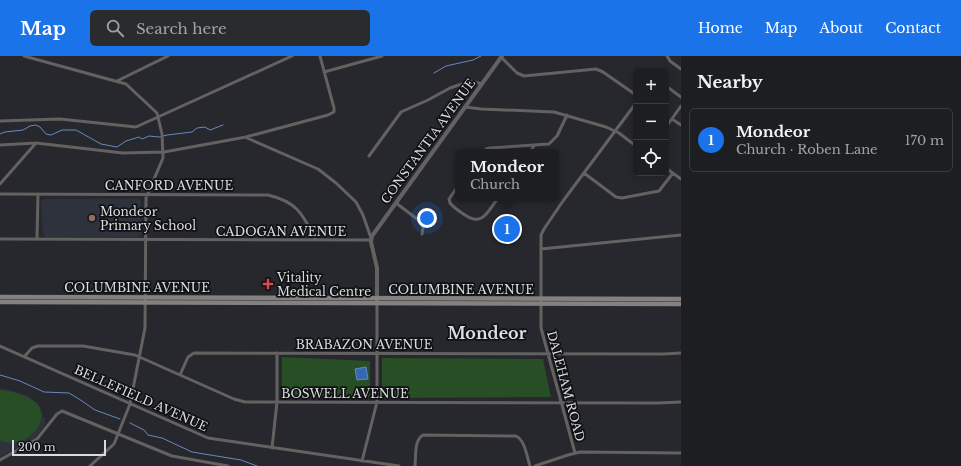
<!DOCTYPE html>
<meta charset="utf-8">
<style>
:root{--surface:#1c1e22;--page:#292b2f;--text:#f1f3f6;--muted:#a0a2a5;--line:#3a3c40;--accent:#1a73e8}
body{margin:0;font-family:"Libre Baskerville",serif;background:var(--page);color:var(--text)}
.controls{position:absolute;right:12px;top:12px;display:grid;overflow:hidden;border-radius:6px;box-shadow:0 2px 10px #0003}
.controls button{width:36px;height:36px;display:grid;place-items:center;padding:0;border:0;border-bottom:1px solid var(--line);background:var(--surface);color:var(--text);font:20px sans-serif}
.scale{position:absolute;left:12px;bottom:10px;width:94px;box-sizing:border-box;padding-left:4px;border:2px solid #d9dbde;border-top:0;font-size:11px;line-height:14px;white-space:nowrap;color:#d9dbde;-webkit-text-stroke:3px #101113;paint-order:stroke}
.you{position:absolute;left:427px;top:162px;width:14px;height:14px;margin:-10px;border:3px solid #fff;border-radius:50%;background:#1a73e8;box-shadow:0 0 0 6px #1a73e833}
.badge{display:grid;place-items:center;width:26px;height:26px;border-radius:50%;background:var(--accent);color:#fff;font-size:13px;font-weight:700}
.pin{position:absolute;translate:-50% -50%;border:2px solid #fff;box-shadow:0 1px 4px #0006}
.popup{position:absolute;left:455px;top:93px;width:104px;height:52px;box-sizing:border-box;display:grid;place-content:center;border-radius:6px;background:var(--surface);filter:drop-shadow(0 1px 3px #0005);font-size:13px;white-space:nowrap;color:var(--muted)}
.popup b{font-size:15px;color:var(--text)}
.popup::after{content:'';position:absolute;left:50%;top:100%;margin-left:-8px;border:8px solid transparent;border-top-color:var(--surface)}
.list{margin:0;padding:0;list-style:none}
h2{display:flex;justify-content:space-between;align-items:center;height:52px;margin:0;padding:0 16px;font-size:17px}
h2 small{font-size:13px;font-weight:400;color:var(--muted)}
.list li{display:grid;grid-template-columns:26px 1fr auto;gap:12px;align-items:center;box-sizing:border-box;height:64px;margin:0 8px 8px;padding:0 8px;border:1px solid var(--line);border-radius:6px}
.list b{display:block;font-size:15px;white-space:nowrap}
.list p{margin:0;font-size:13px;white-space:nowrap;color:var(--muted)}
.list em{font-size:13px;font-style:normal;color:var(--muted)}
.icon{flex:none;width:22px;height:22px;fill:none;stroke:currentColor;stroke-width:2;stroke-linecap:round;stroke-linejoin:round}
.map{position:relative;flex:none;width:681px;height:410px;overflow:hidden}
header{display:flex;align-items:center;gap:24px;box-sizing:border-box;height:56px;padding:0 20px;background:var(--accent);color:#fff}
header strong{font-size:19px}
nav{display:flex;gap:22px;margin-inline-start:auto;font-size:14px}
.search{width:280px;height:36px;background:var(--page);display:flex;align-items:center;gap:10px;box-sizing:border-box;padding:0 14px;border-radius:6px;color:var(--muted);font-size:15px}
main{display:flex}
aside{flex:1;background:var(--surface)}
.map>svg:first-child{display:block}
.built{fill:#2e323c}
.green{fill:#274e24}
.water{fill:#3668b2;stroke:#678abf}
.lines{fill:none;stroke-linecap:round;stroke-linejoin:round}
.stream{stroke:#678abf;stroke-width:1}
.minor{stroke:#646161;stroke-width:3}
.tertiary{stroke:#646161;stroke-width:4}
.secondary{stroke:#868181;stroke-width:4.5}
.education-dot{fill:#8d6e63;stroke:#101113;stroke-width:1.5}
.health-dot{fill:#e0444e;stroke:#101113;stroke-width:1.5}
.labels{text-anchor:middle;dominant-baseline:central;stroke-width:3.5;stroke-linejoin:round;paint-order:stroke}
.street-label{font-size:12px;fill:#d9dbde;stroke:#101113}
.poi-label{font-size:12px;fill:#d9dbde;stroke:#101113;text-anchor:start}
.district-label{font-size:16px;font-weight:bold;fill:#dadde3;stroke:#101113}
</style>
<header>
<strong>Map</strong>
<div class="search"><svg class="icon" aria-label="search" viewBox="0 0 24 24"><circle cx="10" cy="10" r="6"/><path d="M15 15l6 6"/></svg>Search here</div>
<nav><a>Home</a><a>Map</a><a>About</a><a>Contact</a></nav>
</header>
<main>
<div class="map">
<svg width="681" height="410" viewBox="0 0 681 410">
<rect width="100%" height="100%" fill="#26282d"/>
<path class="built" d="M44,143H139L141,146L142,178L137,181H46L43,178L41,145Z
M0,333L10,334L28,340L39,349L46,367L35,382L0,401Z"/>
<path class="green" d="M282,301L370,305V341L282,339Z
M382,302L543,303L551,341L382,342Z
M0,334C12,335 25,338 35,346C55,364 24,396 0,384Z"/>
<path class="water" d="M366,311L368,323L357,324L355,313Z"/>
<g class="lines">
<path class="stream" d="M434,17L446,10L473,4L481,0
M0,78L5,76L23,74L30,70L36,69L40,71L46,78L51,79L62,74H76L101,88L117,91L126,85L139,81L142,83L149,80L159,81L167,79L192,76L197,72L205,71L210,74L223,69
M0,319L20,325L44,336L69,337L79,343L95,354L120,363
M130,367L144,374L148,379L162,382L192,396L241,404L257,410"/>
<path class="minor" d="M24,0L126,28L157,57L162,78L163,102L146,142L145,272L130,348L114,388L90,410
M667,0L670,5L681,13
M501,1L517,17L524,20L596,13L603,16L636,39
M324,16L382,0
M117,25L168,0
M666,30L681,41
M465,51L481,53L554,56L606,71L619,77L636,90
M672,63L681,69
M0,65L60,63L136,71L292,0
M666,71L681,50
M247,82L318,113L336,127L356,146L363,159L371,182
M0,89L36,87L123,97L164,96L246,81L328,59L334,56V52L320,0
M483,96L486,93L490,92L549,88L557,80L567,59
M530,96L534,90
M369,100L401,56L428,44L450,32L471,25L482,28
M666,112L681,123
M584,117L616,141L622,142L659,135L673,117
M0,128L36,87
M458,130L449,143L450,147C454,152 459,155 465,159C483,171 488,155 498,142
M0,138L268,139C298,146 303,159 316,184
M396,147L421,166L423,172L422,178
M37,182L38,138
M0,183L371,184
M541,193L681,179
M0,290L208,382L399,410
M24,301L32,292L38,290H83L135,299L234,343L245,346L659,347L681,346
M180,319L188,301L194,297L664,298L681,297
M272,392L277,346V297
M575,397L541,272V179L544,173L563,145L636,47
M0,404L37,383L57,358L62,355L172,400L228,410
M362,405L377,346V247
M415,410C416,401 414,384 423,379L516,380C525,384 527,401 530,410
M535,410L568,399L580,396L681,397"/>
<path class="tertiary" d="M377,245V212L371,186L372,180L502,0"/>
<path class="secondary" d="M0,241L681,243
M0,246L681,248"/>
</g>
<circle class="education-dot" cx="92" cy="162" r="4"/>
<path class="health-dot" d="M266 222h4v4h4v4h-4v4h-4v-4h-4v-4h4z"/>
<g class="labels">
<g class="street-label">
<text transform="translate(428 85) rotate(-54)">CONSTANTIA AVENUE</text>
<text x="169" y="129">CANFORD AVENUE</text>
<text x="281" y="175">CADOGAN AVENUE</text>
<text x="137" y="231">COLUMBINE AVENUE</text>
<text x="461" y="233">COLUMBINE AVENUE</text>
<text x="364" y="288">BRABAZON AVENUE</text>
<text transform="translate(566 330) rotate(75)">DALEHAM ROAD</text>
<text x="345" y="337">BOSWELL AVENUE</text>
<text transform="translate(141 342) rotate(24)">BELLEFIELD AVENUE</text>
</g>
<g class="poi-label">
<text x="100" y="155">Mondeor<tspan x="100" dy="14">Primary School</tspan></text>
<text x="277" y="221">Vitality<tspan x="277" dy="14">Medical Centre</tspan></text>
</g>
<g class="district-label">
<text x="487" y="277">Mondeor</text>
</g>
</g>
</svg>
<div class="controls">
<button>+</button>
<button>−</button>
<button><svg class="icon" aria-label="locate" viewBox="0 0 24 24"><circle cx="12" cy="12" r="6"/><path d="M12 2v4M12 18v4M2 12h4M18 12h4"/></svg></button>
</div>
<div class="scale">200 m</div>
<div class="you"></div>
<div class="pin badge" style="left:507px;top:173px">1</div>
<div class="popup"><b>Mondeor</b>Church</div>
</div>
<aside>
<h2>Nearby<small></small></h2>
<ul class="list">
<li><span class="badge">1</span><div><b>Mondeor</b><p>Church · Roben Lane</p></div><em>170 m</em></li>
</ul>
</aside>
</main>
